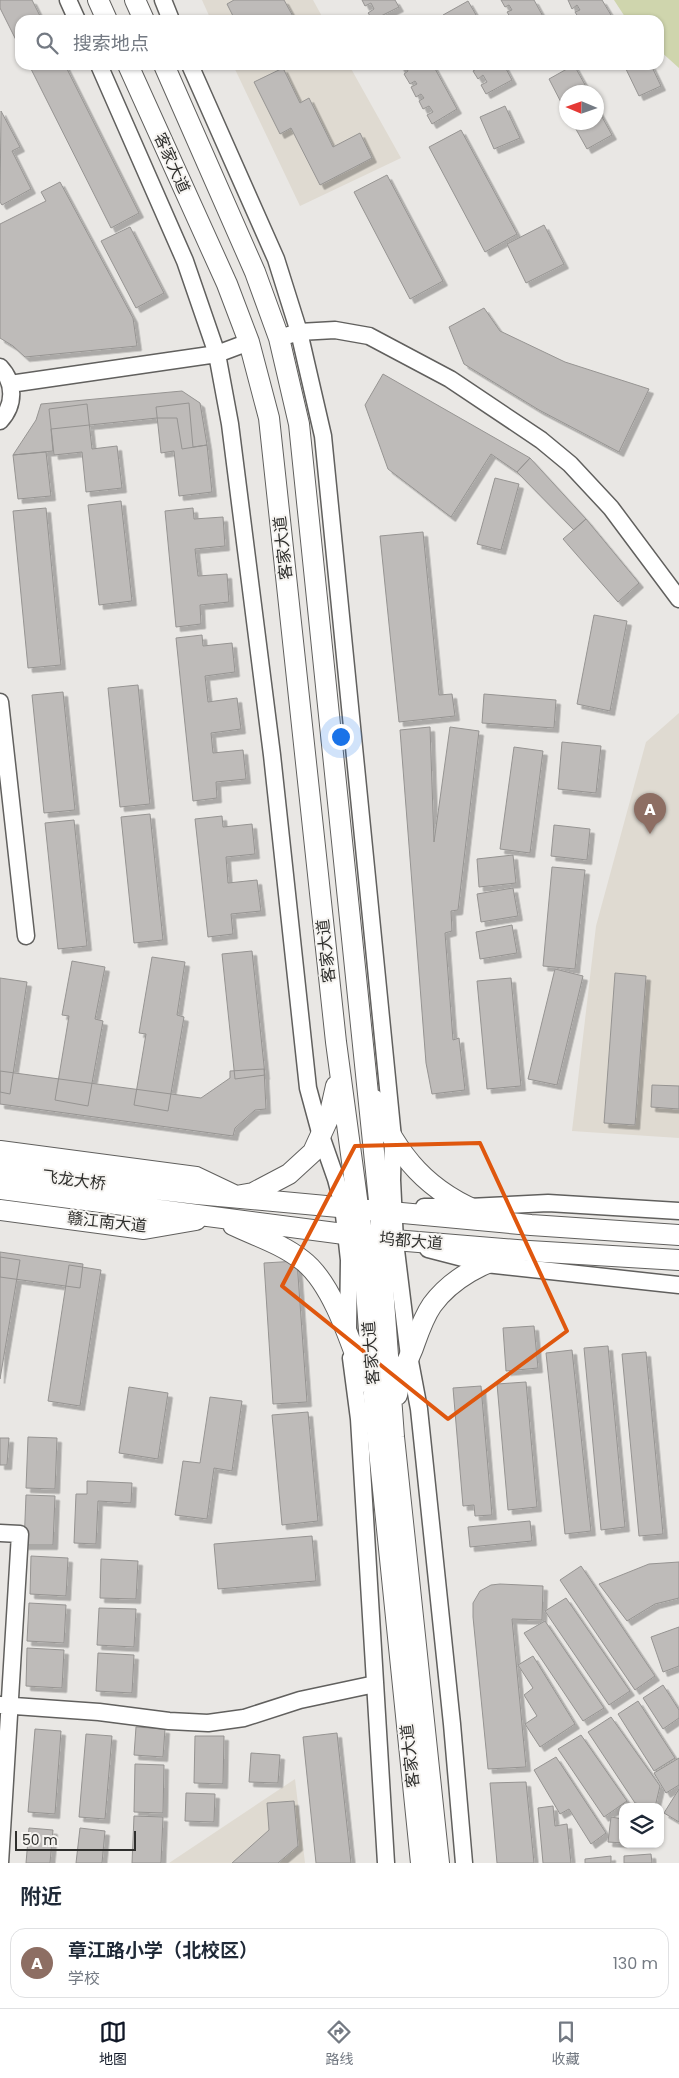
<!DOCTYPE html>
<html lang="zh">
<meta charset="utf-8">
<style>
:root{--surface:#fff;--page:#f2f2f3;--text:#1f2937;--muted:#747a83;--line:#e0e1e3;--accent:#111827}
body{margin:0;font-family:Poppins,"Noto Sans SC",sans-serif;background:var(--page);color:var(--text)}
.controls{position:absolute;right:15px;bottom:15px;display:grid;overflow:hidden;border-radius:10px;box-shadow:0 1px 4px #0004}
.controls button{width:45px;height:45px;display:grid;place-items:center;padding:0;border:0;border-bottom:1px solid var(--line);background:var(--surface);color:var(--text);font:25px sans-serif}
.compass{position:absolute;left:559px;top:85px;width:45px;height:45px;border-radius:50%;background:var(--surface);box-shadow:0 1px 4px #0004;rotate:272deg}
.scale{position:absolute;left:15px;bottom:12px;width:121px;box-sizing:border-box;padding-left:5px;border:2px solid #2f2f2d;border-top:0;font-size:14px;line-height:18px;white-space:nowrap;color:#2f2f2d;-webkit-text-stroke:4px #f6f4f1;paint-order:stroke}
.you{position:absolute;left:340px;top:736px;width:18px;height:18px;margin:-12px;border:4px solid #fff;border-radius:50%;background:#1a73e8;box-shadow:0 0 0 8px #1a73e833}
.badge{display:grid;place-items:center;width:32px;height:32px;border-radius:50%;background:var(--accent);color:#fff;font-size:16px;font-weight:700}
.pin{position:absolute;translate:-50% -41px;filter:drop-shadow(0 1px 2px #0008)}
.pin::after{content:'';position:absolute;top:26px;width:18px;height:15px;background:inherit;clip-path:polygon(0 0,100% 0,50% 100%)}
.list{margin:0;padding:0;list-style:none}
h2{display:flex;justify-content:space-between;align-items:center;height:65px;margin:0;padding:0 20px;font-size:21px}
h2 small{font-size:16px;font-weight:400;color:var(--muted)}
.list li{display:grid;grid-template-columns:32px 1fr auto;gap:15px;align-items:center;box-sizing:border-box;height:70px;margin:0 10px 10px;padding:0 10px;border:1px solid var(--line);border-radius:15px}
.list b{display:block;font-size:19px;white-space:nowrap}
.list p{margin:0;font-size:16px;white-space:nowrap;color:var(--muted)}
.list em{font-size:16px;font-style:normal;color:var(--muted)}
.icon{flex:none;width:28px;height:28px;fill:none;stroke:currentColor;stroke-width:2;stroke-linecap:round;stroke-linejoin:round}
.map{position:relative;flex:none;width:679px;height:1863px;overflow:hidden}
.search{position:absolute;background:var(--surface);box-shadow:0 1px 4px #0004;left:15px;right:15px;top:15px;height:55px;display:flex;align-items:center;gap:12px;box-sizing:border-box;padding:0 18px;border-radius:15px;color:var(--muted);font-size:19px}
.sheet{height:145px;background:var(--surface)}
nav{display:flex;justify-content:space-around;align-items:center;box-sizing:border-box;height:70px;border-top:1px solid var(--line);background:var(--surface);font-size:14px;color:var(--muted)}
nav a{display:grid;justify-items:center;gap:2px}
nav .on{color:var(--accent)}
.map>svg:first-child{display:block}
.built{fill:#dfdad1}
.green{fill:#cfd5ad}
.building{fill:#bebbb9;stroke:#969492;filter:url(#shadow)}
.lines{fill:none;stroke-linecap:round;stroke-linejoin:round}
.minor-casing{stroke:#61605e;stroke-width:19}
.major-casing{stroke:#61605e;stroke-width:22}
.minor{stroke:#fff;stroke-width:16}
.major{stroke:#fff;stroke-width:20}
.marked{fill:none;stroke:#df570e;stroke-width:4;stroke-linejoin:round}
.labels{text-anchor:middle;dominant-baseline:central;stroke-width:4;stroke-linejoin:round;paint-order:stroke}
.street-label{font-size:16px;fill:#2f2f2d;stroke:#f6f4f1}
</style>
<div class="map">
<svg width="679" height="1863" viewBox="0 0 679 1863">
<defs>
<filter id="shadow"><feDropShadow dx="4.5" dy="4.5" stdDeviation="0" flood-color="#0004"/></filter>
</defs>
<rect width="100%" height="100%" fill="#e9e7e4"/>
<path class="built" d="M202,0H313L324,20H211Z
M233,65H349L401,158L300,206Z
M679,713V1138L572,1131L596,926L646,742Z
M295,1779L305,1863H169Z"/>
<path class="green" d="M614,0H679V68L659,50V20H627Z"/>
<path class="building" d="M0,0H32L42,20H20V48L0,8Z
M234,0H284L295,20H235L227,4Z
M362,0H395L399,7L373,20L368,13L374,9L371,3L365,6Z
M501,0H534L545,20H512L507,12L512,10L509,5L505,7Z
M568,0H602L614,20H587L586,17L580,20L575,12L580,10L577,5L572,9Z
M468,1L479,20H445L443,15Z
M29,65H65L139,213L111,228Z
M399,65H433L457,109L432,124L427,115L433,112L429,106L423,109L419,101L424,98L421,94L416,97L411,87L417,84L415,81L410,84L404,74L408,71L406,67L401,69Z
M476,65H504L512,80L486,94L481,85L487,82L483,75L478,79L473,71L478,68Z
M574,65L589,92H566V112L549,79Z
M624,65H651L661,86L639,96Z
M283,68L300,103L309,98L333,147L360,133L372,158L320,185L291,128L280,134L254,82Z
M505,106L520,138L494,149L480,117Z
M596,106L612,135L587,149L572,122H596Z
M1,111L20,147L12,151L31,189L2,205L0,202Z
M461,130L517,234L485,252L429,147Z
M387,175L443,281L410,299L354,192Z
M60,182L133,318L137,346L25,357L13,346L0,338V224L46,201L41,192Z
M544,225L564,264L526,283L507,244Z
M130,227L164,293L136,308L101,241Z
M484,308L500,331L565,362L649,389L619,452L539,410L464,364L449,327Z
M383,374L530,458L517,472L491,454L451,517L388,469L365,405Z
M182,391L200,403L207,445L182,449L177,418H157L51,429L53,451L13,455L36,420L41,404Z
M189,403L193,447L207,445L212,492L179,496L174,451L161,453L156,407Z
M87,404L92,449L117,446L122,488L86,492L82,452L54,455L49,409Z
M46,452L51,496L18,499L13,455Z
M530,458L586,519L574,530L517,472Z
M495,478L519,484L501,550L477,544Z
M121,501L132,601L99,605L88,505Z
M46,508L61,665L28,668L13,511Z
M193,508L194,519L223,517L225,546L195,549L198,576L227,574L229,602L200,605L201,624L176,627L165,511Z
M586,519L639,583L618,602L563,539Z
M423,532L439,695L452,694L455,716L399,722L380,536Z
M594,615L627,621L610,711L577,704Z
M202,635L203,646L232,643L235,672L205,676L208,702L237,698L241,729L211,733L213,753L243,750L246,779L216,782L217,798L193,801L176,638Z
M138,685L150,804L120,807L108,688Z
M63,692L75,810L44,813L32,695Z
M484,694L556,700L554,728L482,723Z
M430,727L434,842L450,727L479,731L458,910L451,911L452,931L445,933L453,1040L459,1038L465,1090L432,1094L426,1063L400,730Z
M562,742L601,746L596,793L558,789Z
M514,747L543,751L530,853L500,849Z
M150,814L163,940L134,943L121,817Z
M222,816L223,827L252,824L255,854L226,857L228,883L257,880L261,911L231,914L233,934L208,937L195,819Z
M74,820L87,946L58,949L45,823Z
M554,825L590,829L587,860L551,856Z
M513,855L516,883L479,887L477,859Z
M552,867L585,870L575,969L543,966Z
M513,888L518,916L481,922L477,894Z
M512,925L517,953L480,959L476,932Z
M252,951L265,1075L235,1079L222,954Z
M152,957L185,962L177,1015L184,1017L168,1111L134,1105L146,1034L139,1033Z
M72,961L105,967L95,1019L103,1021L88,1106L55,1100L69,1016L62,1015Z
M555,969L583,976L557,1085L528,1079Z
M615,973L646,976L635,1125L604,1123Z
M0,978L27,982L10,1094L0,1092Z
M511,978L521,1086L487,1089L477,981Z
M264,1069L266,1109L255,1110L235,1128L233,1136L0,1104V1071L201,1098L230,1078V1071Z
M652,1085L679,1086V1109L651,1107Z
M0,1252L83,1264L80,1288L0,1277Z
M0,1257L20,1260L0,1379Z
M297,1261L307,1402L273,1404L264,1263Z
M69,1265L101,1270L80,1406L48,1401Z
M534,1326L538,1368L506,1371L503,1328Z
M608,1346L625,1527L601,1530L584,1348Z
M572,1350L591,1531L565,1534L546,1353Z
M646,1352L663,1534L639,1536L622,1354Z
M526,1382L537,1507L508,1510L497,1384Z
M481,1386L492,1515L475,1516L474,1505L463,1506L453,1388Z
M129,1387L168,1393L158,1459L119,1453Z
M210,1397L242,1401L232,1471L214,1468L207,1519L175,1515L183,1461L200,1463Z
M308,1412L318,1521L282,1525L272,1415Z
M28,1437L57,1438L55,1489L26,1488Z
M0,1438H9L7,1465H0Z
M87,1481L132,1483L131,1503L98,1501L96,1544L74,1543L76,1494H87Z
M26,1495L55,1496L53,1545H24Z
M530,1521L532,1541L470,1547L468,1527Z
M312,1536L316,1581L218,1589L214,1544Z
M31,1556L68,1558L66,1596L30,1594Z
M101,1559L138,1561L136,1599L100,1598Z
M679,1562V1598L655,1604L627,1621L599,1584L649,1564Z
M581,1566L655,1676L635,1690L560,1580Z
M500,1584L543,1586L542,1620L512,1619L526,1767L488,1769L473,1617V1603L480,1591L491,1585Z
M566,1598L630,1691L609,1705L545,1611Z
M29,1603L66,1605L64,1643L27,1641Z
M99,1608L136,1609L134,1647L97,1645Z
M545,1621L604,1708L583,1721L524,1633Z
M679,1627V1666L663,1672L651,1637Z
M27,1648L64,1650L62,1688L26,1686Z
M98,1653L134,1655L132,1693L96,1691Z
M533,1656L575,1724L540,1747L525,1724L537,1716L524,1695L533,1688L518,1665Z
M663,1685L679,1710V1718L663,1729L643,1698Z
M638,1701L675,1758L654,1771L618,1714Z
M611,1717L660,1786L655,1807L635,1803L588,1732Z
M136,1727L165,1729L163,1757L134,1755Z
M35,1729L61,1731L55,1814L28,1812Z
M337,1733L351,1863H316L303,1737Z
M86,1734L112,1736L105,1819L79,1817Z
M581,1735L627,1801L604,1817L558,1749Z
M195,1736H224L223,1784L194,1783Z
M251,1753L280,1755L278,1783L249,1782Z
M556,1757L606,1833L591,1844L569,1809L560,1814L534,1770Z
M679,1758V1785L666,1793L654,1773Z
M135,1764L164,1765L163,1813L134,1812Z
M526,1782L534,1863H497L490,1783Z
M679,1789V1822L664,1813Z
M186,1793L215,1794L214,1822L185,1821Z
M294,1801L298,1846L278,1863H232L269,1830L267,1803Z
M553,1806L555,1826L567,1824L571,1863H543L538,1808Z
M134,1816L163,1817L161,1863H132Z
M611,1817L623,1819V1843L608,1842Z
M29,1828L53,1830L50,1863H26Z
M80,1828L105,1831L102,1863H76Z
M651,1854L652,1863H624V1856Z
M611,1856V1863H585V1859Z"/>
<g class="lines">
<g class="minor-casing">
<path id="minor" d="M68,0L77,20
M163,0L171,20
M99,65L185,261L217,354L230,424L272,755L308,1088L321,1136L336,1179L343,1206L349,1260L348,1331
M190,65L276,259L299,332L323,436L393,1138L392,1180L395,1242L409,1356L419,1409L452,1724L464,1863
M289,335L299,332L335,330L369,336L450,379L541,440L570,464L611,508L679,599
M0,367C15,383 15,405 0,421
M10,384L217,354L249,342
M0,702L26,936
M424,1207H469L548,1203L679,1211
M428,1249L486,1264L679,1285
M351,1358L359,1419L386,1863
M0,1533L20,1534L0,1863
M0,1705L99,1712L169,1721L208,1723L244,1718L300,1700L375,1684"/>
</g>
<g class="major-casing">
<path id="major" d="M98,0L107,20
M135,0L144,20
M128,65L227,284L249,342L269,418L336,1042L362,1236L375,1411L421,1863
M164,65L255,272L279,338L299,424L380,1210L384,1301L394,1437L439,1863
M373,1099C397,1156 428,1193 487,1215
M0,1151L196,1177L236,1196L253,1193L289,1174L313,1152L329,1117L336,1086
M0,1171L197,1194L531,1225L679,1235
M0,1189L382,1239L529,1251L679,1260
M0,1210L144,1229L196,1220
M233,1225C256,1236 282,1244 302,1260C333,1283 352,1346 365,1382
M397,1395C400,1378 406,1364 413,1348C418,1334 423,1318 432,1305C451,1279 485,1260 517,1254"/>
</g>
<use href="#minor" class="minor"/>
<use href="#major" class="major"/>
</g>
<path class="marked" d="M480,1143L567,1331L448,1419L282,1286L355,1146Z"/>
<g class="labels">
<g class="street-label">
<text transform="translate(172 163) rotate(66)">客家大道</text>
<text transform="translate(283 548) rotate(-96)">客家大道</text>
<text transform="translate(326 951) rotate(-96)">客家大道</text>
<text transform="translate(74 1180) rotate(7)">飞龙大桥</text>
<text transform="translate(107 1222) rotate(6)">赣江南大道</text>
<text transform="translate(411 1241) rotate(5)">坞都大道</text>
<text transform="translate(371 1353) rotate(-94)">客家大道</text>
<text transform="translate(410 1756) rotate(-96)">客家大道</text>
</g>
</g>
</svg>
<div class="controls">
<button><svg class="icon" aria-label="layers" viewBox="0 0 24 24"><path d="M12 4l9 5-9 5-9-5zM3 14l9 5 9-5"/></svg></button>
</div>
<svg class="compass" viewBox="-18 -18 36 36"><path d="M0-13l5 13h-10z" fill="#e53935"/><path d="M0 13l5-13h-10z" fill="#747a83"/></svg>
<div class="scale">50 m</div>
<div class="you"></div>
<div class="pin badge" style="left:650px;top:834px;background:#8d6e63">A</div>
<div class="search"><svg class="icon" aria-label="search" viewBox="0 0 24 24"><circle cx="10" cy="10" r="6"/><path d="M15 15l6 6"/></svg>搜索地点</div>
</div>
<section class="sheet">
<h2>附近<small></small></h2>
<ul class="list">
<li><span class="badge" style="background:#8d6e63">A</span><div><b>章江路小学（北校区）</b><p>学校</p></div><em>130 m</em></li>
</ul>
</section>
<nav>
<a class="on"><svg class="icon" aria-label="map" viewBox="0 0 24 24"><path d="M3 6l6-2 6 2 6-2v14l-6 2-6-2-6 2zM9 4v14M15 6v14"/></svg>地图</a>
<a><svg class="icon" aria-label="directions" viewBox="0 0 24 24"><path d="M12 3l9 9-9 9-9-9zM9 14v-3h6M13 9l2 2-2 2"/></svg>路线</a>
<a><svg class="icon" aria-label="saved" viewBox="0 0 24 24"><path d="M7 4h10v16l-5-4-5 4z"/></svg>收藏</a>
</nav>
